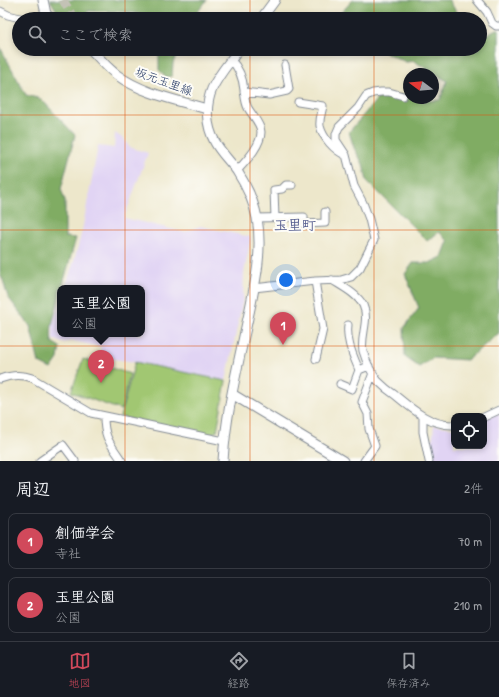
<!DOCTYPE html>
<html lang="ja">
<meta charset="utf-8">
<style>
:root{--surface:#171b24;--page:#20242c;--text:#f1f3f6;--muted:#9ea1a6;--line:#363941;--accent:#d1495b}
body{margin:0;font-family:"Patrick Hand","Klee One",sans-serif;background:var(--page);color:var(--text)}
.controls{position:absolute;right:12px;bottom:12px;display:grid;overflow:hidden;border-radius:8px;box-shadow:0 2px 6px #0003}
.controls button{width:36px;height:36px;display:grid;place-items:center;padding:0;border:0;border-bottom:1px solid var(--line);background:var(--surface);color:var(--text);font:20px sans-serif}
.compass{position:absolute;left:403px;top:68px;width:36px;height:36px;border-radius:50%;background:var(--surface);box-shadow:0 2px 6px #0003;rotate:286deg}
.you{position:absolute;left:286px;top:280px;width:14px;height:14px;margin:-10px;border:3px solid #fff;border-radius:50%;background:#1a73e8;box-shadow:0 0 0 6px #1a73e833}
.badge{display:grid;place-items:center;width:26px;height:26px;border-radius:50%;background:var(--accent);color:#fff;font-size:13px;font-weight:700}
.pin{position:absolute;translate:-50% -33px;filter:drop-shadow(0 1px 2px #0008)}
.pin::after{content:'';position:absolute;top:21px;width:14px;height:12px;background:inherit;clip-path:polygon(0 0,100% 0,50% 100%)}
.popup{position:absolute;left:57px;top:285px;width:88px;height:52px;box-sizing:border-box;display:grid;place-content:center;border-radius:8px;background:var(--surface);filter:drop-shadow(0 1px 3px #0005);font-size:13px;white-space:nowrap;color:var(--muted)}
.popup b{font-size:15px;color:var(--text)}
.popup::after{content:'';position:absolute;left:50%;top:100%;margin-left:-8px;border:8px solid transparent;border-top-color:var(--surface)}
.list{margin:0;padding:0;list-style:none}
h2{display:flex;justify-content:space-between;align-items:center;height:52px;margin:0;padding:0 16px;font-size:17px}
h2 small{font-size:13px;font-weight:400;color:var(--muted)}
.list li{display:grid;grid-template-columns:26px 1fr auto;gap:12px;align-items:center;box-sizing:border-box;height:56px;margin:0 8px 8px;padding:0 8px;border:1px solid var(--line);border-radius:8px}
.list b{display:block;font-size:15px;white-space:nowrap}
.list p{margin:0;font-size:13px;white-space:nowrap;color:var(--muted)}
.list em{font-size:13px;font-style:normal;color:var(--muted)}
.icon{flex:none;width:22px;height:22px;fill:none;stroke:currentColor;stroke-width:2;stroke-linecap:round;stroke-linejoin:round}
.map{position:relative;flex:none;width:499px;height:461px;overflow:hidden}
.search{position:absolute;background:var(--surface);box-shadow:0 2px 6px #0003;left:12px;right:12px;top:12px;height:44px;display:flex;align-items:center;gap:10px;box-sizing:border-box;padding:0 14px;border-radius:22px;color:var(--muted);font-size:15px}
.sheet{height:180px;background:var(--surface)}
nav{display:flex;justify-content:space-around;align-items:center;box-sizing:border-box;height:56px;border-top:1px solid var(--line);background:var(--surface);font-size:11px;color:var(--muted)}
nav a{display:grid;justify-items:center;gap:2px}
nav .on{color:var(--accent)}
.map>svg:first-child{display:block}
.built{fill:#e1d4f4}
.green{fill:#a1c772;stroke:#5e7b68}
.forest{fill:#80ac64;stroke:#4e6e61}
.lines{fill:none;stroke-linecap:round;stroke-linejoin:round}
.tertiary-tunnel{stroke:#c3c2b5;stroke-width:9;stroke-dasharray:9 4.5;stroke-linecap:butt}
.minor-casing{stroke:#848b94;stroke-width:9}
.tertiary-casing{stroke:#848b94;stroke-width:11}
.minor{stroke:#fff;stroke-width:7}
.tertiary{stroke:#fff;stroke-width:9}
.grid{fill:none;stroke:#de5710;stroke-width:1;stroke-opacity:0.55}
.labels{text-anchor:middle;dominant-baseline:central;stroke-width:4;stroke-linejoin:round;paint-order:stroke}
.street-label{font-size:12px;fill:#1b2f5e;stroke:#fdfcf7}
.quarter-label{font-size:14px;font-weight:bold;fill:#535b8e;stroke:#fdfcf7}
</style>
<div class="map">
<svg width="499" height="461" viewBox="0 0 499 461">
<rect width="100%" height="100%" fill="#fdfcf7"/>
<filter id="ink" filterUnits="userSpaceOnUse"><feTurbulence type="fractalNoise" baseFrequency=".025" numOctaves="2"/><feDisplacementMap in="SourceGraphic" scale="8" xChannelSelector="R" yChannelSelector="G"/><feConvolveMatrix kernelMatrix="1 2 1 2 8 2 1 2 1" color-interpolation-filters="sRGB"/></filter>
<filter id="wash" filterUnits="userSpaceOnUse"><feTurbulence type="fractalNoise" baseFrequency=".012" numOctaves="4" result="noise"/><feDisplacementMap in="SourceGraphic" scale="16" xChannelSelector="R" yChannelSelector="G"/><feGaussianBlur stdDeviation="0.9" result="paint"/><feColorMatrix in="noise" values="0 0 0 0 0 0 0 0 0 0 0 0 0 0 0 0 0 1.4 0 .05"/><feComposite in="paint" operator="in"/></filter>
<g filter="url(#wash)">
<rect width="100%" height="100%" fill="#ede7cb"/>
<path class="built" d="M115,133L125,140L129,147L148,153L124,218L184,232L200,226L251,237L244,273L243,299L226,381L135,362L99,357L101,347L73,341L62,343L53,339V323L60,302V334H142V288H65L74,261L82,231L98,146L114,148Z
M499,413V461H433L431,452L434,425L454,428V446H484V418Z"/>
<path class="green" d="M83,359L130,374L121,410L71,392Z
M135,362L226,381L217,431L209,435L120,417Z"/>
<path class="forest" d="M50,0H207L192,19H148L146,15L128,12L88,11L84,19H62Z
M353,0H449L461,19H335Z
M496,29H499V333L467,360L433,358L419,367L405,357L404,328L419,308L405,274L413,263H429L442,257L448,241L439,232L427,241L367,181L363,164L354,148L349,132L377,99L401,95L423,101L440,100L447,81L414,61L406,62L378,49H480V34L484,36Z
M0,47L26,95L41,99L75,135L61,189L65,201V237L76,238L62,288H60C60,307 48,323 52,342L60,347L58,359L51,369L39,363L30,326L8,297L3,280L0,274Z
M159,49H179L173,63L172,76L166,77L159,70Z"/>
</g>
<g filter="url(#ink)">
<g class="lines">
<path class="tertiary-tunnel" d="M63,0L74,19"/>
<g class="minor-casing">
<path id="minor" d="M477,0L487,12L492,23L496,26H499
M0,11L8,15L24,19
M231,60C239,68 243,79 244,90C245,97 245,102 248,108C252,115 261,124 261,132C261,146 245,162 237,171
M244,92L269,95L287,91L289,89L285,65
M298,102L323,106C322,112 319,119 320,126C323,138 334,150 345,155
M257,218L304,217V224L325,223V212
M275,218L274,190L282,189L286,185H292
M332,280C343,287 357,294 363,305C370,320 360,336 363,351C366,361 371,373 378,381C383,386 389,391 395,395C412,409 431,426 454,425
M315,281L323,329L316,359
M254,288L315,281L341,280L351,277L360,268L374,240L369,219L363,203L354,186L346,155L336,140V134L339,127L358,108L366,96L373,93L381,92H389L403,96
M348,325C346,341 353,355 359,370L369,366
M0,379C11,375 21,374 32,378L91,413L224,441
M340,384L352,389L359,370
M104,417C104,439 111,444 122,461
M423,417V432L429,461
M484,417L499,410
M40,461L63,445L75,461
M364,461L375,446L369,429L368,414L362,402L373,373"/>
</g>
<g class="tertiary-casing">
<path id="tertiary" d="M43,0L46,14L52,19
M261,19L275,0
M90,49C99,57 107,68 117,75C143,94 177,100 207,109
M232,394L343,461
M223,461C226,412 238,365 248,318C255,285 263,251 257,218C254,202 246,185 237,171C230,161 221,153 215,142C206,126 205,106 212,89C218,75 230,62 239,49"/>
</g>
<use href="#minor" class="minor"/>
<use href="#tertiary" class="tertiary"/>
</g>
</g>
<path class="grid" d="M125,0V19M250,0V19M374,0V19M125,49V461M250,49V461M374,49V461M0,115H499M0,230H499M0,346H499"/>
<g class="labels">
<g class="street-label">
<text transform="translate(164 81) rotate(20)">坂元玉里線</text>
</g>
<g class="quarter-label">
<text x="295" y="224">玉里町</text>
</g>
</g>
</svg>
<div class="controls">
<button><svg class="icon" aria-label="locate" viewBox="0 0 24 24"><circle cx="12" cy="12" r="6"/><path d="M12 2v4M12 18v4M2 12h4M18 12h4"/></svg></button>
</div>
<svg class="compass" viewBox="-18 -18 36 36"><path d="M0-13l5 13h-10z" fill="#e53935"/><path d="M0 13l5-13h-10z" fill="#9ea1a6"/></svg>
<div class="you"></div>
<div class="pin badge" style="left:283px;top:345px">1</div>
<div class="pin badge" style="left:101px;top:383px">2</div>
<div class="popup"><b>玉里公園</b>公園</div>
<div class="search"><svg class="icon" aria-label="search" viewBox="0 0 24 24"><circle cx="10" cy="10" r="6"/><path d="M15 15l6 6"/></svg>ここで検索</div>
</div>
<section class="sheet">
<h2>周辺<small>2件</small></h2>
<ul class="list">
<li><span class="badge">1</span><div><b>創価学会</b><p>寺社</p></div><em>70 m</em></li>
<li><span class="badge">2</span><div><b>玉里公園</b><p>公園</p></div><em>210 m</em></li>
</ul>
</section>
<nav>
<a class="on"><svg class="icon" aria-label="map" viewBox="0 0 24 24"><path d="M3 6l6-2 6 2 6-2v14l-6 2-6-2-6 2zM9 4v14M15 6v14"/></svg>地図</a>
<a><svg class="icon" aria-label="directions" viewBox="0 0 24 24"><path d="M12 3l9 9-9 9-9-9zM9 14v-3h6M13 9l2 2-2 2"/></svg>経路</a>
<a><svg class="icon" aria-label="saved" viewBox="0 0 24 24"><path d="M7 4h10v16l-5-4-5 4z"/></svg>保存済み</a>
</nav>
